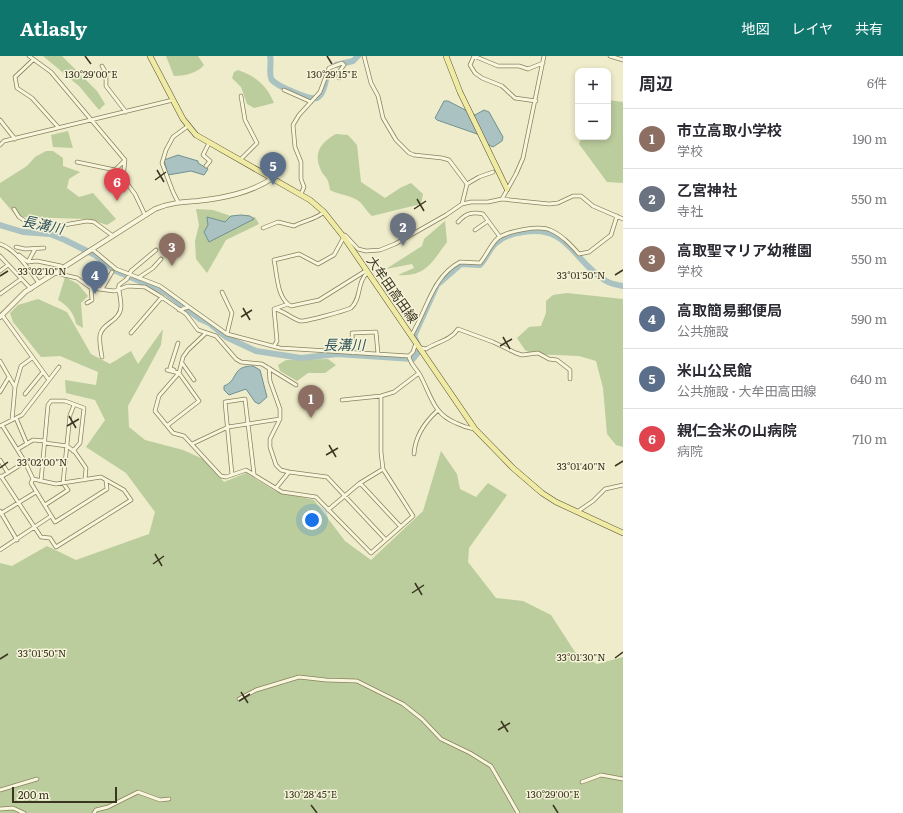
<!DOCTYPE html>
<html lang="ja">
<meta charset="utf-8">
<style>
:root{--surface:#fff;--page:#f2f2f3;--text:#2b2b33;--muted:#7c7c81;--line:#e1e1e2;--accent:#0f766e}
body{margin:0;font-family:Literata,"Noto Sans JP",serif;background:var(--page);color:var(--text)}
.controls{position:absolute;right:12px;top:12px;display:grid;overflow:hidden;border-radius:8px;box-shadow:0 2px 6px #0003}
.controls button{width:36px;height:36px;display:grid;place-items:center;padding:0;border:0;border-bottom:1px solid var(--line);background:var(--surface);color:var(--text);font:20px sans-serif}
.scale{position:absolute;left:12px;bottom:10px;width:105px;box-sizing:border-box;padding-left:4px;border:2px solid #3b3421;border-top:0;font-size:11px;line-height:14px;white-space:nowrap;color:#3b3421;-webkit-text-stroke:3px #f5f4d9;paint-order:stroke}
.you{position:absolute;left:312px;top:464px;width:14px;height:14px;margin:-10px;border:3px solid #fff;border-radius:50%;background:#1a73e8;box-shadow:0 0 0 6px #1a73e833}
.badge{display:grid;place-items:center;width:26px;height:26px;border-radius:50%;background:var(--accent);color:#fff;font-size:13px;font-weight:700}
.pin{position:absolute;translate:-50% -33px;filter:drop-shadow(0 1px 2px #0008)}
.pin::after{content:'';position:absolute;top:21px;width:14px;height:12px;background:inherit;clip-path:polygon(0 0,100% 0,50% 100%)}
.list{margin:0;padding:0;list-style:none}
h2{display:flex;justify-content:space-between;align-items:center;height:52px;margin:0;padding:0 16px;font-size:17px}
h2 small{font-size:13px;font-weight:400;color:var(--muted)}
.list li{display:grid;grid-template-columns:26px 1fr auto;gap:12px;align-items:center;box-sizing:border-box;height:60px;padding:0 16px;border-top:1px solid var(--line)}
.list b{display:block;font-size:15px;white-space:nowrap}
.list p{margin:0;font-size:13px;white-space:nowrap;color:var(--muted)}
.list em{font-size:13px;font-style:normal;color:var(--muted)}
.map{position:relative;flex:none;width:623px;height:757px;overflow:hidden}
header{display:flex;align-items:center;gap:24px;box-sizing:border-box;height:56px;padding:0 20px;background:var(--accent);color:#fff}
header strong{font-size:19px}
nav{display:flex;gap:22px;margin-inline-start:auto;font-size:14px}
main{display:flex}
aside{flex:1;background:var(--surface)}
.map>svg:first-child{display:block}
.green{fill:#bbcc9d}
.water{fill:#aac2c1;stroke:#719191}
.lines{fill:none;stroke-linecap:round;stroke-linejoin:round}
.river{stroke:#aac2c1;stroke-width:6}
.minor-casing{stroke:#8a815e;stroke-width:4.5}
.tertiary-casing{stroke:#8a815e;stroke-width:5.5}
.primary-casing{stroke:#594e32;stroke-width:6}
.minor{stroke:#f8f7dd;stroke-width:3}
.tertiary{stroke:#f8f7dd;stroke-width:4}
.primary{stroke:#efeaa4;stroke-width:5}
.ticks{fill:none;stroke:#3b3421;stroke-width:1.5}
.labels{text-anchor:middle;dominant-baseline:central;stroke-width:3;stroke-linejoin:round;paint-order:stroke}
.street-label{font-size:13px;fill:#3b3421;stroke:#f5f4d9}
.water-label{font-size:14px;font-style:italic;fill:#31535a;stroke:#f5f4d9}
.ticks-label{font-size:10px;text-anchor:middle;fill:#3b3421;stroke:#f5f4d9;stroke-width:3;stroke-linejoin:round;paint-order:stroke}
</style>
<header>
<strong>Atlasly</strong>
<nav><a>地図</a><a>レイヤ</a><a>共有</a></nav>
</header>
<main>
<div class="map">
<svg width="623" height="757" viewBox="0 0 623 757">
<rect width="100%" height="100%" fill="#eeecca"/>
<path class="green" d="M43,0H62L97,35L105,48L99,54L79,30Z
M166,0H198L204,9C198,17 184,20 174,20Z
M238,14C255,20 267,29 274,47L254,52L247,48L241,31L232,22L234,16Z
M608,44L623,46V127L607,126L579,88L581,81H608Z
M68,75L73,92L53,91L51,79Z
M336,78L348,79L357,89L361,126L385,142L400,132L411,127L423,138L421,148L372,160C367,156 364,150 360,146C352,139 339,139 330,134C328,118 324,123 320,112C313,95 323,85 336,78Z
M46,95H53L63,102V110L80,116L69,123L67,132L79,141L93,137L116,163L107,169L89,163L21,161L13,156L0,141V127L27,110L35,101Z
M196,153L213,154L231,160L255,161L259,168L226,184L207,217L196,203L195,185L199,169Z
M445,165L447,186C432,206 426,221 398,219L414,212L412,208L386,213L422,190L424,183Z
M65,221L78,228L88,240L81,247L83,272L76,268C74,257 68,250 58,244Z
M567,237L623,243V391L616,389L607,378L603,332L596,305L579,300L532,298L525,294L517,282L529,271L541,270L546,257V245L553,239Z
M38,243L67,256L91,298L110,308L131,295L138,308L163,273L161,289L128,350L129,371L145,384L183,394L203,403L224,426L246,417L275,435L314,444L345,485L371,504L423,455L441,395L457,418L460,433L476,441L488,427L507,439L469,492L468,506L496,542L523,545L551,559L575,596L597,608L623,601V757H0V507L12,510L47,490L76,504L149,478L155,456L126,417L86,391L105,364L95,344L66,337L65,324L96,329L98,316L60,300L41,301L13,266L10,257L18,249Z
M328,303L336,309L325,317H308L297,325L280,315L278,309L286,304Z"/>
<path class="water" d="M444,45H448L475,59L484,54L489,56L503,81L502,85L493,91L487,88L480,79L437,64L435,62Z
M178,99L198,105V107L208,113L204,119L191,115L168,119L164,104Z
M241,159L250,160L254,163L209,186L204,176L208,169L207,161L225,166L231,160Z
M253,310L260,314L267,341L259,348L255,346L246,333L229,339L224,334V330C239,324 231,310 253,310Z"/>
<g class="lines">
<path class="river" d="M270,0C272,7 268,18 272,24C277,30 311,45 317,42C324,38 325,27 327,20
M336,9L353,5L358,0
M0,169L23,176L50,178L65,184L95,199L116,215L165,236L200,263L209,267L226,281L256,295L301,302L337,298L413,303L420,294L414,280L437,229L461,208L480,209C486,203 489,193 496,187C504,180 513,177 523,176C568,168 573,205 606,225C611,228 617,229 623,230"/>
<g class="minor-casing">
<path id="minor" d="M29,0L51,16L125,104L123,122L135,138L145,159
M364,0L371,27L378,40L383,62L396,84L409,97L414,99L442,102L449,104L467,128
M474,0L470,9L475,17L482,22L502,30L515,42L536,45
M474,0L498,10H519L528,13L543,7
M610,0L623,4
M33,4L15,21L17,32L32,42L58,71
M102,10L106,17V30L126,56
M284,34L311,46
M0,64L15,83
M0,89L4,85L173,44
M240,104L257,87L245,64L241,40
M77,106L115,114L124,105
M206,110L210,105L203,99L209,87
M301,138L304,131L301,123V106L295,91L293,69L299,59L320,36L329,12L342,7L344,9L339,16V22
M502,143L516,118L523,102L544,0
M178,146L173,136L162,107L166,94L173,81L188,70
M462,148L467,128L479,121L493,116
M14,153L19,161L34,171H40L48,168L58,170L87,165L94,166L113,180
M458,166C465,158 472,155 483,158L500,181
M263,172L278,166L294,170C304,164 315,164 324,156
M475,174L488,165
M0,188C17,194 29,214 39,227
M16,191L25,193L44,192
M92,193L116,213L160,230L189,251
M19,199L28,206L37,205L61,210
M0,200L31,233
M28,206L35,193
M0,215L8,209
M55,217L77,222L91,232L114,235L128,230L145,231L160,240L186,258L198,274L216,280L236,303L241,306L262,308L296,329
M138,222L153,212L161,203
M102,233L112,216
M118,235L119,229L127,223L131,215L156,194
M222,236L232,257L227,278
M0,238L21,223
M87,247L92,244L91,232
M288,248C277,239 277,218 274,204L299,198L318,208L334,199L345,179L358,193L366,195L380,194L395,188L446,159L462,148L471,146H488L502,143L549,148L558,147L573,140H581L593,150L623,163
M275,253C284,255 291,262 300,265C305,266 344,255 351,252C362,242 356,227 368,216
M179,254L189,251L227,278L280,292L409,300
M2,259L49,324
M131,277L162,241
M206,277L188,294L183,301L179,317L159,340L155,355L173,377L184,380L221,420L226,421L246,414L282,436L316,441L371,497L413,460L383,413L381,396V340
M411,280C427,254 432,221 460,206L480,207C487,199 490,189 498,182C508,175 539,169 550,174C562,179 571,189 579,198L589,196L611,179L617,160
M274,290L277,285L274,253L288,248L291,250L319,244L367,214
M421,292L426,293C437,286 451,284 458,273L493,286L516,297L522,299L538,297L549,303L557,304L570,314V323
M353,297L352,277L376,276L378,298
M409,300C410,308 416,312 420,319C431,339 433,358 456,367C462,370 468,372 474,373
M409,300L413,296L416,287
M102,301C101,295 99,286 100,279C102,267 121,265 121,250C121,245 120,240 119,234
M0,305L15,331L12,364
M182,307L194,324
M269,312L270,325L280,353V363L270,383V391L276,409L281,414L289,416L327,421L385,483
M167,314L179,317L199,345L168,369
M174,314L170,312L178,287
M15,331L21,310L32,302
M0,336L9,321
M25,338L43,316
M342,344L381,340L394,336L419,317
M16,362L27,388
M2,369L25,406L33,423L31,427L55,466L107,433L106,425
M0,370L22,359L59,311
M45,387L67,390L75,396L86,412L85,424
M192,388L228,371L280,363
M18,393L33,384L45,385
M414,398C415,381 424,367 437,355
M0,404L8,417
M232,419L225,346L245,343L254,418
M1,420L41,481L50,482L56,491L131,444L124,434L101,421L56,428L33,423
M1,421L25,406
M41,425L48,349L51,345H65L84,352L80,387L73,395
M360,427L400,470
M276,432L289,416
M45,449L68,434L63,427L70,359L74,349
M328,454L360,427L383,413
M0,455L17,484
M577,456L593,445L605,433L623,429
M0,458L36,436
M0,494L51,460
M239,643L256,634L299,621L326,624L357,625L403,648L422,663L441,683L470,697L491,710L518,757
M582,726L601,719L623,723
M0,734L37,723
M0,753L13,752L24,757
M94,757L96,754L108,751L138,736L160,744L169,743"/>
</g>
<g class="tertiary-casing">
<path id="tertiary" d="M0,261L25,236L155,153C169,147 182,146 197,145C224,142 250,137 273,122"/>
</g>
<g class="primary-casing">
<path id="primary" d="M150,0L183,63L196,79L310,144L324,156L343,180L475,373L513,412L542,437L556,446L623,477
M446,0L460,36L507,133"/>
</g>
<use href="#minor" class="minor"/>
<use href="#tertiary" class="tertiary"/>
<use href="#primary" class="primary"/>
</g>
<path class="ticks" d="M85,0L91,8M327,0L332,8M157,114L164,126M155,124L166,116M417,143L424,155M414,153L426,145M615,219L623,214M0,220L8,215M243,252L250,264M241,261L252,254M503,281L510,293M500,290L512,283M69,360L76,372M67,370L79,363M329,389L336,401M326,399L338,392M615,410L623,405M0,412L8,406M155,498L162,510M153,508L164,500M415,527L422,539M412,537L424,529M615,602L623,596M0,603L8,598M241,636L248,647M239,645L250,638M501,665L508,676M498,674L510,667M311,749L317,757M553,749L558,757"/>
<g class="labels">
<g class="street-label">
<text transform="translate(393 233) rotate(55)">大牟田高田線</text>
</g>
<g class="water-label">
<text transform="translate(43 168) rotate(12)">長溝川</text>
<text x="344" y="288">長溝川</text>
</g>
</g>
<g class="ticks-label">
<text x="91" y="22">130°29'00"E</text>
<text x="332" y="22">130°29'15"E</text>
<text x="42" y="219">33°02'10"N</text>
<text x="581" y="223">33°01'50"N</text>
<text x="42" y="410">33°02'00"N</text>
<text x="581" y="414">33°01'40"N</text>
<text x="42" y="601">33°01'50"N</text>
<text x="581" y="605">33°01'30"N</text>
<text x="311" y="742">130°28'45"E</text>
<text x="553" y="742">130°29'00"E</text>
</g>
</svg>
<div class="controls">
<button>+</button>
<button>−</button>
</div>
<div class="scale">200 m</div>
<div class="you"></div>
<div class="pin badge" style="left:311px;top:362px;background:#8d6e63">1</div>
<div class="pin badge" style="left:403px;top:190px;background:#6b7280">2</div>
<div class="pin badge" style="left:172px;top:210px;background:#8d6e63">3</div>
<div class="pin badge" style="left:95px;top:238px;background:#5c6f8a">4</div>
<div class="pin badge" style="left:273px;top:129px;background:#5c6f8a">5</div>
<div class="pin badge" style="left:117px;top:145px;background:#e0444e">6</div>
</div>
<aside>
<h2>周辺<small>6件</small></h2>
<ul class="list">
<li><span class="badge" style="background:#8d6e63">1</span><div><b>市立高取小学校</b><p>学校</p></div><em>190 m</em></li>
<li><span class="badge" style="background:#6b7280">2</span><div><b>乙宮神社</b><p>寺社</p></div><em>550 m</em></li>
<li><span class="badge" style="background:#8d6e63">3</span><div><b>高取聖マリア幼稚園</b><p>学校</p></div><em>550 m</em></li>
<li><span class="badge" style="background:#5c6f8a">4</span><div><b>高取簡易郵便局</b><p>公共施設</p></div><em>590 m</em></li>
<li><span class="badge" style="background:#5c6f8a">5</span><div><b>米山公民館</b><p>公共施設 · 大牟田高田線</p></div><em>640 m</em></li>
<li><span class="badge" style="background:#e0444e">6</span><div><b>親仁会米の山病院</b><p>病院</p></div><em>710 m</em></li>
</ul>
</aside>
</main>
